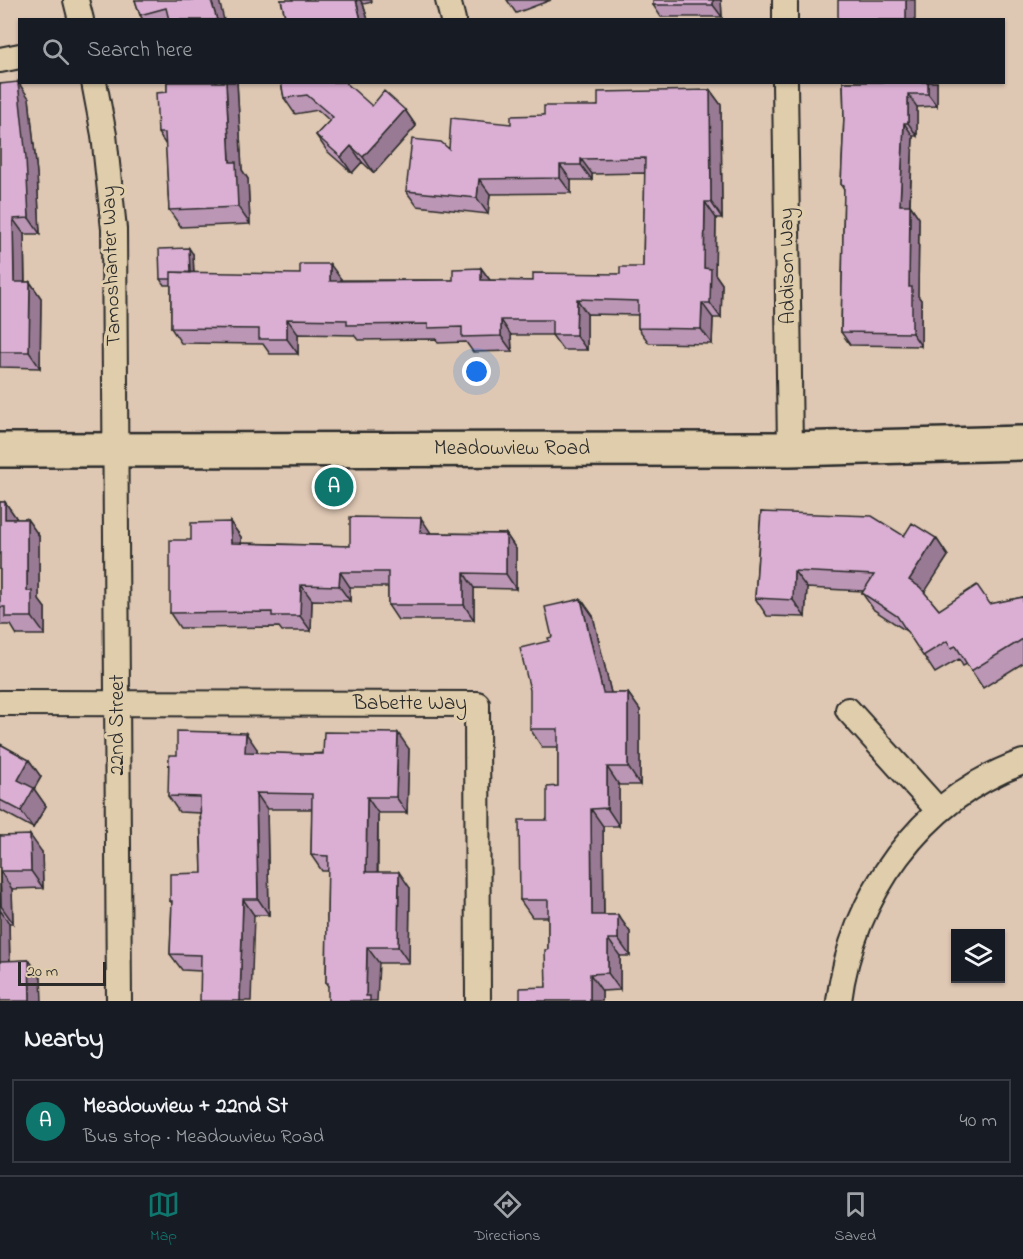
<!DOCTYPE html>
<meta charset="utf-8">
<style>
:root{--surface:#171b24;--page:#242831;--text:#f1f3f6;--muted:#9ea1a6;--line:#363941;--accent:#0f766e}
body{margin:0;font-family:"Indie Flower",sans-serif;background:var(--page);color:var(--text)}
.controls{position:absolute;right:18px;bottom:18px;display:grid;overflow:hidden;border-radius:0px;box-shadow:0 2px 4px #0004}
.controls button{width:54px;height:54px;display:grid;place-items:center;padding:0;border:0;border-bottom:2px solid var(--line);background:var(--surface);color:var(--text);font:30px sans-serif}
.scale{position:absolute;left:18px;bottom:15px;width:88px;box-sizing:border-box;padding-left:6px;border:3px solid #2b2b2b;border-top:0;font-size:16px;line-height:21px;white-space:nowrap;color:#2b2b2b;-webkit-text-stroke:4px #dfcdab;paint-order:stroke}
.you{position:absolute;left:477px;top:372px;width:21px;height:21px;margin:-15px;border:4px solid #fff;border-radius:50%;background:#1a73e8;box-shadow:0 0 0 9px #1a73e833}
.badge{display:grid;place-items:center;width:39px;height:39px;border-radius:50%;background:var(--accent);color:#fff;font-size:20px;font-weight:700}
.pin{position:absolute;translate:-50% -50%;border:3px solid #fff;box-shadow:0 2px 6px #0006}
.list{margin:0;padding:0;list-style:none}
h2{display:flex;justify-content:space-between;align-items:center;height:78px;margin:0;padding:0 24px;font-size:26px}
h2 small{font-size:20px;font-weight:400;color:var(--muted)}
.list li{display:grid;grid-template-columns:39px 1fr auto;gap:18px;align-items:center;box-sizing:border-box;height:84px;margin:0 12px 12px;padding:0 12px;border:2px solid var(--line);border-radius:0px}
.list b{display:block;font-size:22px;white-space:nowrap}
.list p{margin:0;font-size:20px;white-space:nowrap;color:var(--muted)}
.list em{font-size:20px;font-style:normal;color:var(--muted)}
.icon{flex:none;width:33px;height:33px;fill:none;stroke:currentColor;stroke-width:2;stroke-linecap:round;stroke-linejoin:round}
.map{position:relative;flex:none;width:1023px;height:1001px;overflow:hidden}
.search{position:absolute;background:var(--surface);box-shadow:0 2px 4px #0004;left:18px;right:18px;top:18px;height:66px;display:flex;align-items:center;gap:15px;box-sizing:border-box;padding:0 21px;border-radius:0px;color:var(--muted);font-size:22px}
.sheet{height:174px;background:var(--surface)}
nav{display:flex;justify-content:space-around;align-items:center;box-sizing:border-box;height:84px;border-top:2px solid var(--line);background:var(--surface);font-size:16px;color:var(--muted)}
nav a{display:grid;justify-items:center;gap:3px}
nav .on{color:var(--accent)}
.map>svg:first-child{display:block}
.lines{fill:none;stroke-linecap:round;stroke-linejoin:round}
.street-casing{stroke:#2b2b2b;stroke-width:28}
.secondary-casing{stroke:#2b2b2b;stroke-width:38}
.street{stroke:#dfcdab;stroke-width:24}
.secondary{stroke:#dfcdab;stroke-width:33}
.wall{fill:#bb96b5;stroke:#2b2b2b;stroke-width:1.5}
.shaded-wall{fill:#997a94;stroke:#2b2b2b;stroke-width:1.5}
.building{fill:#daafd3;stroke:#2b2b2b;stroke-width:1.5}
.labels{text-anchor:middle;dominant-baseline:central;stroke-width:6;stroke-linejoin:round;paint-order:stroke}
.street-label{font-size:21px;fill:#2b2b2b;stroke:#dfcdab}
</style>
<div class="map">
<svg width="1023" height="1001" viewBox="0 0 1023 1001">
<rect width="100%" height="100%" fill="#dec7b3"/>
<filter id="ink" filterUnits="userSpaceOnUse"><feTurbulence type="fractalNoise" baseFrequency=".0167" numOctaves="2"/><feDisplacementMap in="SourceGraphic" scale="12" xChannelSelector="R" yChannelSelector="G"/><feConvolveMatrix kernelMatrix="1 2 1 2 8 2 1 2 1" color-interpolation-filters="sRGB"/></filter>
<g filter="url(#ink)">
<g class="lines">
<g class="street-casing">
<path id="street" d="M76,0L81,20
M448,0L453,20
M785,0V20
M0,60L20,56
M94,82L104,135L114,229L119,1001
M785,82L790,449
M0,703L477,704L478,1001
M848,710L939,811
M839,1001C852,897 921,798 1023,762"/>
</g>
<g class="secondary-casing">
<path id="secondary" d="M0,450L790,449L1023,443"/>
</g>
<use href="#street" class="street"/>
<use href="#secondary" class="secondary"/>
</g>
<path class="wall" d="M135,0L224,20H143L140,15Z
M281,0H371L372,2L363,4L368,20H286Z
M507,0H551L516,13Z
M721,0L722,17H661L653,5Z
M167,82H237L242,170L248,179L250,224L181,227L169,210L166,145L158,133L167,92Z
M281,82L372,106L405,110L416,126L374,173L362,162L352,173L327,151L316,135L330,121L318,110L295,114L284,98Z
M843,82H937V106L917,107V136H913L910,205L919,218L918,296L921,300V346L850,345L841,332L844,190L841,185L844,117Z
M0,84L29,98L37,174L40,234H24L25,282H30L41,298L40,368L0,367Z
M710,90L721,105L722,218H716L715,274L722,284L721,318H713L712,344L649,343L638,328V315L587,314V350H563L552,335H511L512,351L473,352L466,342L438,343L436,339L358,340L354,335L298,334V354H270L263,344L181,343L171,328V285H164L160,279L193,254L194,273L341,279V280H453L481,268L490,280L533,281L620,274L643,267L645,173L592,174V180H571V193L490,194L488,214L417,206L406,191L449,149L511,124L544,115L598,106Z
M0,502H5L17,519H27L39,536V600L45,608V635H17L11,625H0Z
M761,512L904,536L936,538L948,556L924,592L939,610L991,604L1023,597V663L983,688L967,664L963,666L959,659L935,673L908,632L874,610L862,593L863,591L807,588L805,617L767,616L755,598Z
M230,522L241,537V543L350,546L431,533L506,534L516,549V589L474,588V620H398L388,605V587H350V601L312,600L311,631H282L279,627L180,628L170,613L191,540Z
M581,599L593,616L611,693H628L640,710V785H619V826H603L604,915H618L630,932V956H620V990L602,991V1001H520L546,987L548,950V917H532L520,900L558,786V747H542L530,729L549,641Z
M0,744L29,760L41,777L34,789L46,806L33,828L0,810Z
M257,749V753L306,754L409,749L407,813H378V872L410,888L409,963H379L328,986L326,983L328,871H322L311,855L312,809H267L269,915H254L201,971L182,970L170,954L172,903L170,901L202,873L200,813L179,812L168,796L177,755Z
M0,836L42,852L43,888L12,889L13,923H9L10,961L29,960L41,978L0,1001Z"/>
<path class="shaded-wall" d="M211,0H219L224,20H217Z
M356,0H360L363,4L368,20H361Z
M713,0H721L722,17L713,5Z
M906,0H915V20H906Z
M18,82L29,98L37,174L40,234L29,218Z
M226,82H237L242,170L248,179L250,224L238,207L230,162Z
M928,82H937V106L928,94Z
M710,90L721,105L722,218L711,202Z
M908,94L917,107V136L908,123Z
M405,110L416,126L374,173L363,157Z
M904,123L913,136L909,218L900,205Z
M351,146L362,162L352,173L341,157Z
M581,159L592,174V180L581,165Z
M560,165L571,180V193L560,178Z
M479,179L490,194L488,214L477,198Z
M705,202L716,218L715,274L722,284L721,318L710,303L704,268Z
M910,205L919,218L918,296L921,300V346L912,333L909,287Z
M13,219L24,234L25,298L14,282Z
M189,248L193,254L194,284L190,278Z
M330,264L341,279V296L330,281Z
M481,268L492,283L481,280Z
M30,282L41,298L40,368L29,352Z
M577,299L587,314V350L576,335Z
M702,303L713,318L712,344L701,329Z
M287,319L298,334V354L287,339Z
M501,320L511,335L512,351L501,336Z
M5,502L17,519H5Z
M421,518L431,533H420Z
M27,519L39,536V600L45,608V635L32,617L27,591Z
M230,522L241,537V558L231,543Z
M506,534L516,549V589L506,574Z
M936,538L948,556L921,598L909,580Z
M794,571L807,588L805,617L793,600Z
M340,572L350,587V601L339,586Z
M464,573L474,588V620L464,605Z
M301,585L312,600L311,631L300,616Z
M581,599L593,616L615,710L603,693Z
M628,693L640,710V785L628,767Z
M246,733L257,749L256,768L245,752Z
M398,733L409,749L407,813L396,797Z
M29,760L41,777L34,789L46,806L33,828L21,811L18,780Z
M607,767L619,785V826L607,808Z
M256,793L267,809L269,915L258,899Z
M367,797L378,813L377,888L366,872Z
M591,809L603,826L604,932L592,915Z
M30,835L42,852L43,888L31,871Z
M0,871L12,889L13,923L1,906Z
M399,872L410,888L409,963L398,947Z
M243,899L254,915L251,1001H240Z
M0,910L9,923L10,978L0,963Z
M618,915L630,932V956L618,939Z
M608,939L620,956V990L608,973Z
M367,947L379,963L377,1001H369L366,996Z
M29,960L41,978L42,1001H30Z
M590,974L602,991V1001H590Z"/>
<path class="building" d="M135,0H211L217,20H169L166,8L140,15Z
M281,0H356L361,20H286Z
M653,0H713V5H653Z
M838,0H906V20H838Z
M18,82L26,158L29,218L13,219L14,282H30L29,352H0V84Z
M167,82H226L230,162H236L238,207L169,210L165,133H158L156,93L167,92Z
M281,82H345L372,106L384,91L405,110L363,157L351,146L341,157L316,135L333,117L307,95L284,98Z
M843,82H928V94H908V123H904L900,205H910L909,287H912V333L841,332L844,186L841,185L844,117Z
M710,90L711,202H705L704,268L711,269L710,303H702L701,329L638,328V301L577,299L576,335H552V320H501V336L462,337V327L428,328V324L347,325V320L287,319V339H259V329L171,328V272L300,274V264H330V281L453,280V269L481,268V280L533,281V273L620,274V267H643L645,158L581,159V165H560V178L479,179L477,198L406,191L412,139L441,142L449,149L451,118L511,124V116L544,115V106H598V92Z
M189,248L190,273L171,272V279H160L159,249Z
M0,502H5V519H27V591H32V617H5V607H0Z
M761,512L872,516L904,536L912,523L936,538L909,580L920,587L939,610L977,585L990,604L1023,597V639L971,671L956,646L951,648L947,641L923,656L897,616L862,593L874,575L794,571L793,600L755,598Z
M350,517L421,518L420,533L506,534V574L464,573V605H388V572H340L339,586L301,585L300,616H272V612L170,613V540H191V523L230,522L231,543L350,546Z
M581,599L603,693H628V767H607V808L591,809L592,915H618V939H608V973L590,974V1001H520V988L546,987L545,950H548V900H520L519,820H547V787L558,786V729H530V690L520,648L549,641L548,638L552,637L545,607Z
M177,731L246,733L245,752L306,754H323L324,732L398,733L396,797H367L366,872H399L398,947H367L366,996H370V1001H328V983H326L328,856L311,855L312,794L256,793L258,899H243L240,1001H200L201,955L170,954L172,901H170V874L202,873L200,797L168,796L169,755H177Z
M0,744L29,760L18,780L34,788L21,811L0,800Z
M30,835L31,871H0L1,906H0V836Z
M29,960L30,1001H0V961Z"/>
</g>
<g class="labels">
<g class="street-label">
<text transform="translate(112 266) rotate(-92)">Tamoshanter Way</text>
<text transform="translate(788 266) rotate(-91)">Addison Way</text>
<text x="512" y="449">Meadowview Road</text>
<text x="410" y="704">Babette Way</text>
<text transform="translate(118 725) rotate(-90)">22nd Street</text>
</g>
</g>
</svg>
<div class="controls">
<button><svg class="icon" aria-label="layers" viewBox="0 0 24 24"><path d="M12 4l9 5-9 5-9-5zM3 14l9 5 9-5"/></svg></button>
</div>
<div class="scale">20 m</div>
<div class="you"></div>
<div class="pin badge" style="left:334px;top:487px">A</div>
<div class="search"><svg class="icon" aria-label="search" viewBox="0 0 24 24"><circle cx="10" cy="10" r="6"/><path d="M15 15l6 6"/></svg>Search here</div>
</div>
<section class="sheet">
<h2>Nearby<small></small></h2>
<ul class="list">
<li><span class="badge">A</span><div><b>Meadowview + 22nd St</b><p>Bus stop · Meadowview Road</p></div><em>40 m</em></li>
</ul>
</section>
<nav>
<a class="on"><svg class="icon" aria-label="map" viewBox="0 0 24 24"><path d="M3 6l6-2 6 2 6-2v14l-6 2-6-2-6 2zM9 4v14M15 6v14"/></svg>Map</a>
<a><svg class="icon" aria-label="directions" viewBox="0 0 24 24"><path d="M12 3l9 9-9 9-9-9zM9 14v-3h6M13 9l2 2-2 2"/></svg>Directions</a>
<a><svg class="icon" aria-label="saved" viewBox="0 0 24 24"><path d="M7 4h10v16l-5-4-5 4z"/></svg>Saved</a>
</nav>
